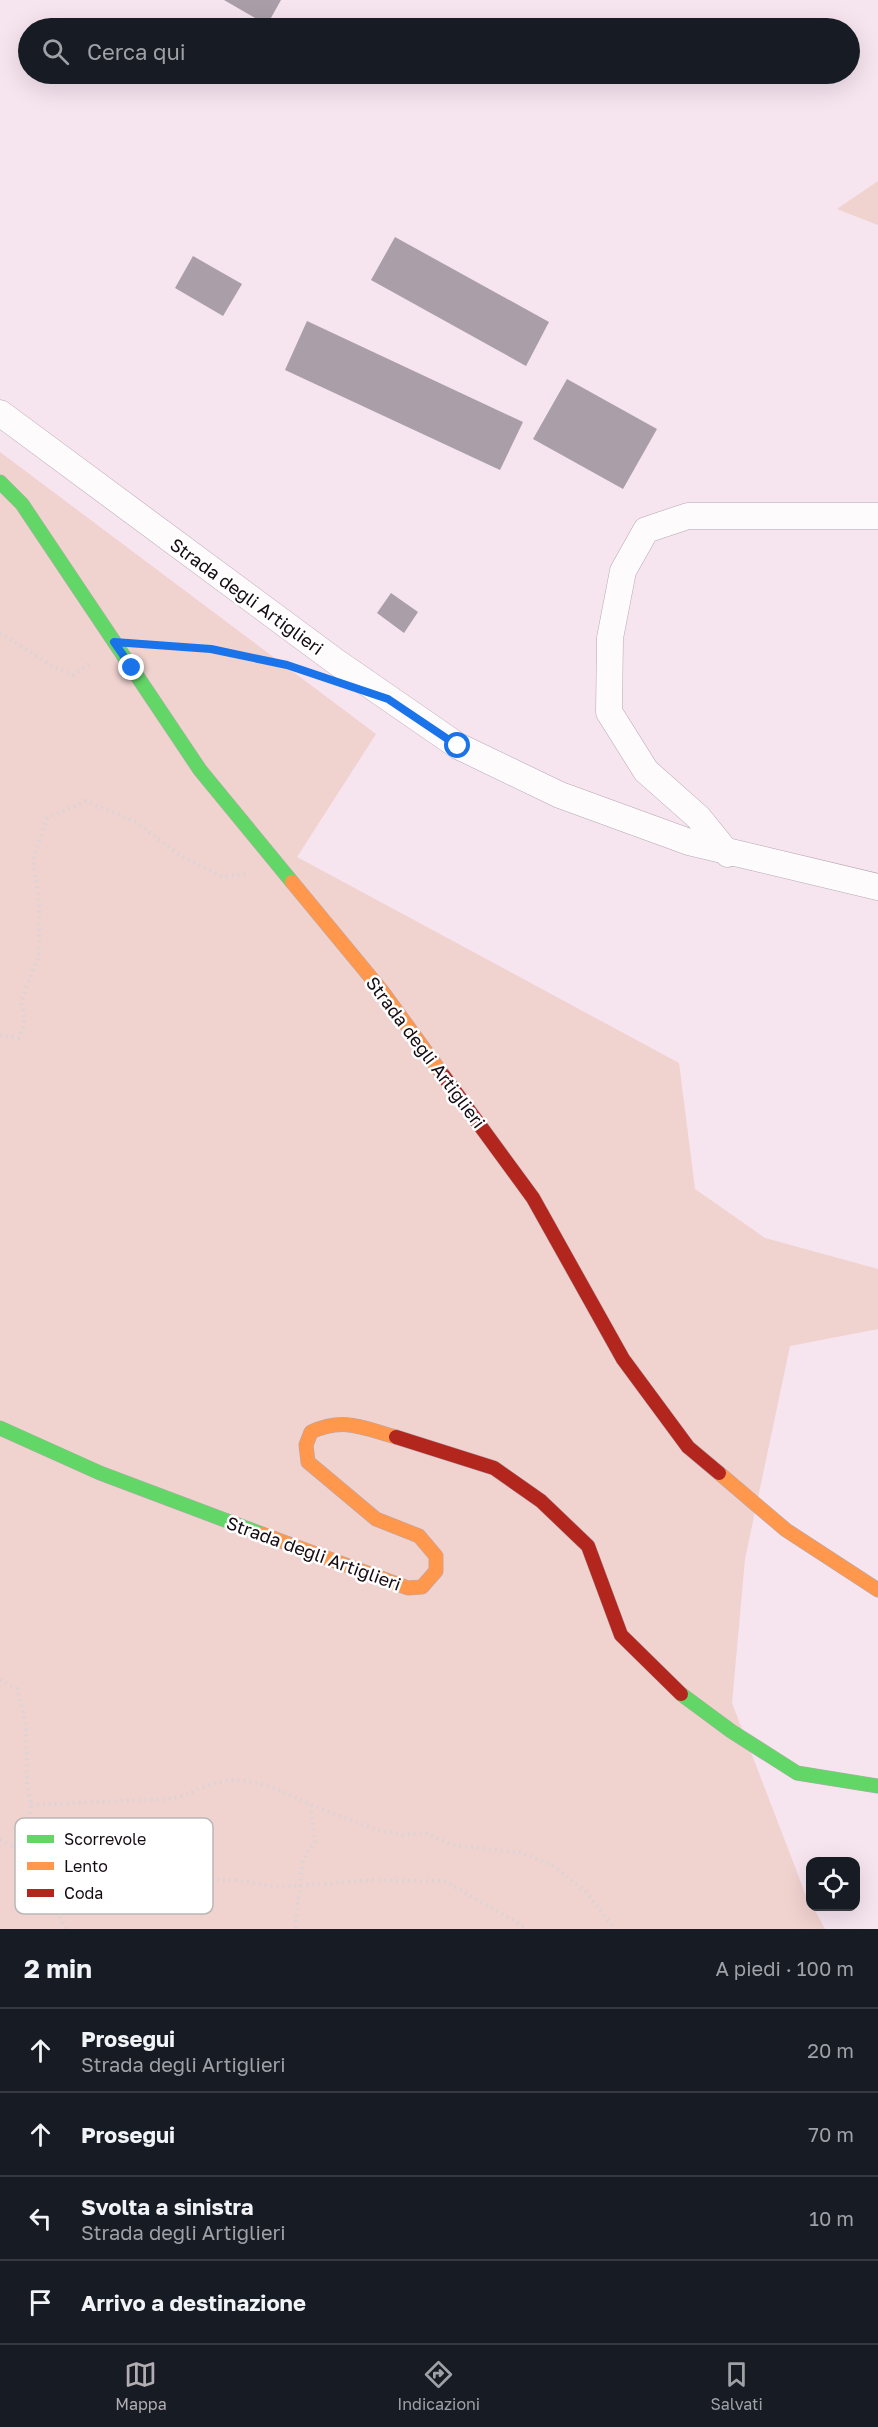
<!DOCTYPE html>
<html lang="it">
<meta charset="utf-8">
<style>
:root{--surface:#171b24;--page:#242831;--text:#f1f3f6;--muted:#9ea1a6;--line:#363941;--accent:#b2adb2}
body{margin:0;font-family:"Golos Text",sans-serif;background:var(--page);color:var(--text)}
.controls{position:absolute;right:18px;bottom:18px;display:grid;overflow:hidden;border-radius:12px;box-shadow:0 6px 24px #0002}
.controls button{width:54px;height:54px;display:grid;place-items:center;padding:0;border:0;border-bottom:2px solid var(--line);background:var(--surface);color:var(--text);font:30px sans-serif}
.stop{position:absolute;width:18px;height:18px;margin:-14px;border:4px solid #1a73e8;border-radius:50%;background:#fff}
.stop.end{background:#1a73e8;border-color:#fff;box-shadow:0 2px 6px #0008}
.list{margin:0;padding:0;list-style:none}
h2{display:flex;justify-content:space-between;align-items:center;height:78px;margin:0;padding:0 24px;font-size:26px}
h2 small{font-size:20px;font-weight:400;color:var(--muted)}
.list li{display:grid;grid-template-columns:39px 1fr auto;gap:18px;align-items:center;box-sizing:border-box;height:84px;padding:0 24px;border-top:2px solid var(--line)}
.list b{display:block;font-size:22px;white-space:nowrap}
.list p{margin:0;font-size:20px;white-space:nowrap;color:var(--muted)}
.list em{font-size:20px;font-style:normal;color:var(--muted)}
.icon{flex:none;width:33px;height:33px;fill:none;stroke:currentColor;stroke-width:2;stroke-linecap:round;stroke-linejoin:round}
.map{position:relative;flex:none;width:878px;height:1929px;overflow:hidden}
.search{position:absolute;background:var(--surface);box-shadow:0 6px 24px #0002;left:18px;right:18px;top:18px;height:66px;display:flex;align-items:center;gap:15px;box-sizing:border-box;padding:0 21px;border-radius:33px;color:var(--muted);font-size:22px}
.sheet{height:414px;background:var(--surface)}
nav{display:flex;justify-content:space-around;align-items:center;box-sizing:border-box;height:84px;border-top:2px solid var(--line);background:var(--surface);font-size:16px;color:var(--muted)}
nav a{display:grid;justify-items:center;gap:3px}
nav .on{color:var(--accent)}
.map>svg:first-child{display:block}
.green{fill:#f0d2cf}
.building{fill:#aa9ea9}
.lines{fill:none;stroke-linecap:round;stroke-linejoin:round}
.street-casing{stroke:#b6a8b0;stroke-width:27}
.fast-casing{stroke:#b6a8b0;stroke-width:15}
.slow-casing{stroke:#b6a8b0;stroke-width:15}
.jam-casing{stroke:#b6a8b0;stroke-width:15}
.path{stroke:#d9d4d7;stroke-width:4;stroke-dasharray:1.5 4.5;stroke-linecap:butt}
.street{stroke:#fefbfd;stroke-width:26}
.fast{stroke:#63d668;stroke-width:14}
.slow{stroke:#ff974d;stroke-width:14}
.jam{stroke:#b3261e;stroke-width:14}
.route{stroke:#1a73e8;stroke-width:8}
.labels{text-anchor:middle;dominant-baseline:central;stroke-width:5;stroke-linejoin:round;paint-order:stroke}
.street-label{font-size:18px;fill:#150b12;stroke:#fff}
.key{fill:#fff;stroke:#b9b6b8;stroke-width:1.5}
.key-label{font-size:16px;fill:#150b12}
</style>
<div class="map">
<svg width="878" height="1929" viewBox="0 0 878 1929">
<rect width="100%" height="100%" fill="#f6e4ef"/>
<path class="green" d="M878,181V225L837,209Z
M0,452L376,734L297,857L679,1063L695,1189L765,1238L878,1269V1329L790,1346L745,1559L732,1703L810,1906L813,1907L825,1929H0Z"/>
<path class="building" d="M224,0H281L267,25Z
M395,237L549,322L526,366L371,280Z
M193,256L242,284L223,316L175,288Z
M307,321L523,422L500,470L285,370Z
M567,379L657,429L623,489L533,439Z
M391,593L418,612L404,633L377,613Z"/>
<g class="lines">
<g class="street-casing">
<path id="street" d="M0,413L335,661L458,746L560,795L689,842L878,887
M728,854L698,817L646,771L609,712L610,638L623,571L646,530L688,516H878"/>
</g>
<g class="fast-casing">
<path id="fast" d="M0,482L22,504L200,770L292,882
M0,1428L100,1473L262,1534
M681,1694L731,1731L797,1773L878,1786"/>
</g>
<g class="slow-casing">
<path id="slow" d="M292,882L382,991L443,1075
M719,1473L786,1530L878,1590
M262,1534L408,1588L422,1587L436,1571V1556L419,1536L376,1519L308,1462L306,1445L311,1432C344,1417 363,1428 396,1437"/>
</g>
<g class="jam-casing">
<path id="jam" d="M443,1075L533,1198L623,1359L688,1447L719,1473
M396,1437L494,1468L541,1501L588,1546L621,1635L681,1694"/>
</g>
<path class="path" d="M0,633L54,667L73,675L91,662
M153,645L211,649L296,668
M0,1035L19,1038L25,1023L21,1001L39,955V903L33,859L47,818L86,801L136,822L178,854L223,877L246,874
M0,1680L17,1689L26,1725L27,1784L31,1805L24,1851L66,1929
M31,1805L168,1799C189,1796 191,1791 208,1785C244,1772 279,1789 311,1805L315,1842L303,1858L295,1929
M311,1805L377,1830L402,1835L425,1833L453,1845L523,1853L554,1866L586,1892L615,1929
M0,1840L24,1851L188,1879L235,1880L280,1887L373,1880L445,1881L528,1929"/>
<use href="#street" class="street"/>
<use href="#fast" class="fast"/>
<use href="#slow" class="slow"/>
<use href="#jam" class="jam"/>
</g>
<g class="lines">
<path class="route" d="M132,668L114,642L211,649L287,665L388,699L458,746"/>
</g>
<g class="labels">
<g class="street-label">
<text transform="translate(247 596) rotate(36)">Strada degli Artiglieri</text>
<text transform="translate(426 1052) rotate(53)">Strada degli Artiglieri</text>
<text transform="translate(314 1553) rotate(20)">Strada degli Artiglieri</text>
</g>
</g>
<rect x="15" y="1818" width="198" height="96" rx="9" class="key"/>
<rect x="27" y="1835" width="27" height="8" fill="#63d668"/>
<rect x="27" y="1862" width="27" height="8" fill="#ff974d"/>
<rect x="27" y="1889" width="27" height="8" fill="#b3261e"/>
<g class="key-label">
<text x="64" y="1845">Scorrevole</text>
<text x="64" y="1872">Lento</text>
<text x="64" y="1899">Coda</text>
</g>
</svg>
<div class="controls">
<button><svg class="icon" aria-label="locate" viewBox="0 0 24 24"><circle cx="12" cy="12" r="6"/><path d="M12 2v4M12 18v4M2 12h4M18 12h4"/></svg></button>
</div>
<div class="stop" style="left:458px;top:746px"></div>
<div class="stop end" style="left:132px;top:668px"></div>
<div class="search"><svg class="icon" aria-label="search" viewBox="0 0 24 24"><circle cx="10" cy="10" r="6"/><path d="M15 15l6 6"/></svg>Cerca qui</div>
</div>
<section class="sheet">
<h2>2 min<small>A piedi · 100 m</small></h2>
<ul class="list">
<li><svg class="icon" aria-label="ahead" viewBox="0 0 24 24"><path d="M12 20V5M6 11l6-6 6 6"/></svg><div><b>Prosegui</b><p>Strada degli Artiglieri</p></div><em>20 m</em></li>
<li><svg class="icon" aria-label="ahead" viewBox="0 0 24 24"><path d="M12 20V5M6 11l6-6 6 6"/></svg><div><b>Prosegui</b></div><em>70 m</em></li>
<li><svg class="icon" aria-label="left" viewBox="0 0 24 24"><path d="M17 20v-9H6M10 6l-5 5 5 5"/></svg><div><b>Svolta a sinistra</b><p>Strada degli Artiglieri</p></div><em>10 m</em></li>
<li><svg class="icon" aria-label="arrive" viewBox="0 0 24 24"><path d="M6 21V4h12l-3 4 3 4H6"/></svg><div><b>Arrivo a destinazione</b></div></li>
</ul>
</section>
<nav>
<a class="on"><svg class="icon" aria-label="map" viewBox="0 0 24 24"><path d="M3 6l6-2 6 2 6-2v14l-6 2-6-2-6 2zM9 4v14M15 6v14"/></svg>Mappa</a>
<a><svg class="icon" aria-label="directions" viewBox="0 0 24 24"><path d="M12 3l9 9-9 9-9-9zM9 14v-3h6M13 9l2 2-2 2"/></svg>Indicazioni</a>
<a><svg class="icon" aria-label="saved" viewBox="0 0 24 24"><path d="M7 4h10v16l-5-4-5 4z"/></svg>Salvati</a>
</nav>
